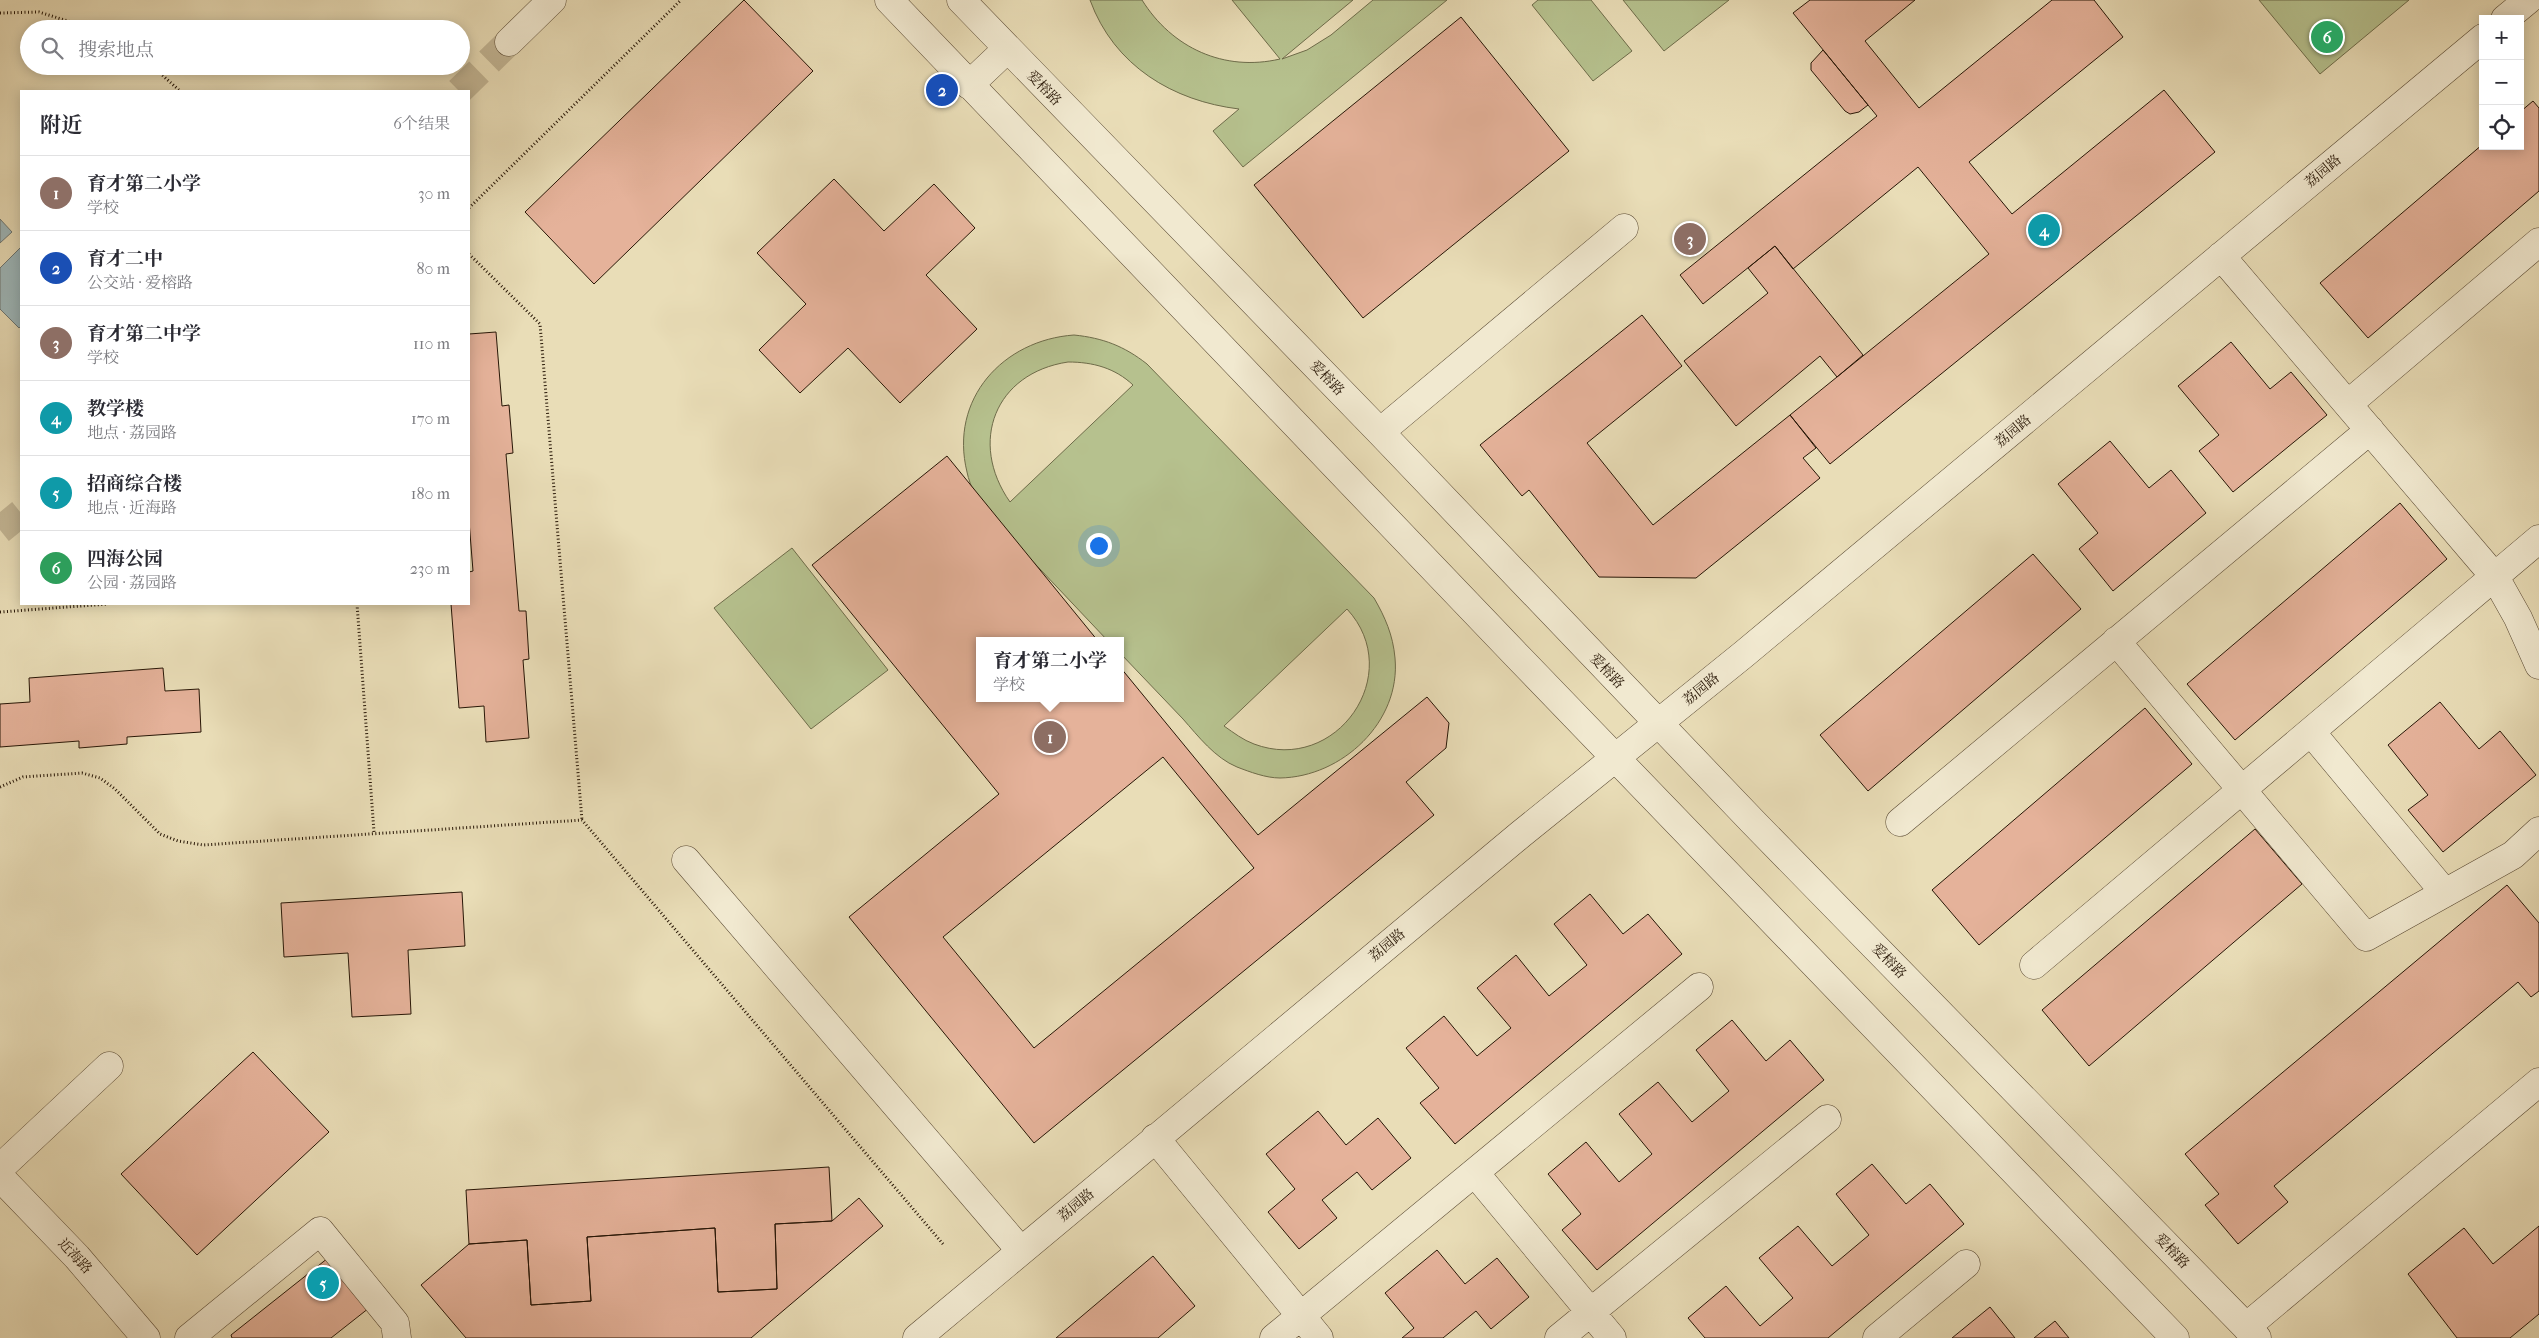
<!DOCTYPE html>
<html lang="zh">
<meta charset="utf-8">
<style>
:root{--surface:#fff;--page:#f2f2f3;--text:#2b2b33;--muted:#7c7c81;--line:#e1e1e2;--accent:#0b8043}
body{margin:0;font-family:"IM FELL French Canon","Noto Serif SC",serif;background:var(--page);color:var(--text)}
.controls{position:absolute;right:15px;top:15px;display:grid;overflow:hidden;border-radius:0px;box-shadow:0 2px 12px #0003}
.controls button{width:45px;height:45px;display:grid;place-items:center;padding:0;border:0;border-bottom:1px solid var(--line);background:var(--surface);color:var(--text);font:25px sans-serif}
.you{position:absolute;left:1098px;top:545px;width:18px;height:18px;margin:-12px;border:4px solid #fff;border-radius:50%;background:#1a73e8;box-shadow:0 0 0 8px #1a73e833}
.badge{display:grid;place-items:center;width:32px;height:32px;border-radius:50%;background:var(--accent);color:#fff;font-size:16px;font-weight:700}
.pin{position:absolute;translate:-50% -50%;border:2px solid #fff;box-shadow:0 1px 5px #0006}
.popup{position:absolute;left:976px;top:637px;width:148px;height:65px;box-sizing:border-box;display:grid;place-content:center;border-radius:0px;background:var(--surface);filter:drop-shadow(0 1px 4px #0005);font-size:16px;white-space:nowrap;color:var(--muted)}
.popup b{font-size:19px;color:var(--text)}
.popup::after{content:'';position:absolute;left:50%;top:100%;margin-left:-10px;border:10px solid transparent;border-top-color:var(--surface)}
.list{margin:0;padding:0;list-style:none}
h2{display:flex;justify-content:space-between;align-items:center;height:65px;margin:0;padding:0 20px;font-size:21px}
h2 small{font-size:16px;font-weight:400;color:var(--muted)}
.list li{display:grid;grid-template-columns:32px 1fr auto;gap:15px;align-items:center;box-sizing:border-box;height:75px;padding:0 20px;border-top:1px solid var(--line)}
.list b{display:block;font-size:19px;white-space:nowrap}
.list p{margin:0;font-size:16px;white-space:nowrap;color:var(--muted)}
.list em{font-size:16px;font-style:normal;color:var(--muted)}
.icon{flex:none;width:28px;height:28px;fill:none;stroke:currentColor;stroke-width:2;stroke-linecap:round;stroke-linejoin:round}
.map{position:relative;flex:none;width:2539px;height:1338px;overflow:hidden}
.search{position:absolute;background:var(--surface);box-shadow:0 2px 12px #0003;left:20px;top:20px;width:450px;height:55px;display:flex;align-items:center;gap:12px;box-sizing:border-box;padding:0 18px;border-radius:28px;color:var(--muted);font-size:19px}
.panel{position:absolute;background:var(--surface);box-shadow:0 2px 12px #0003;left:20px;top:90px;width:450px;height:515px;border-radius:0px}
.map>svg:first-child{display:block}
.green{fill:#b6c18e;stroke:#6e6c4a;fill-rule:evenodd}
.water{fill:#9eb8bb;stroke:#6e7773}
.building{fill:#e5b29a;stroke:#271606;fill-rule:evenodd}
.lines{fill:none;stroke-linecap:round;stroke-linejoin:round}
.minor-tunnel{stroke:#c2b594;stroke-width:28;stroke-dasharray:28 14;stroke-linecap:butt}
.minor-casing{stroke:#584832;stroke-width:29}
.path{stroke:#271606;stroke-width:3;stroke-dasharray:1 2.5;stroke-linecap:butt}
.minor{stroke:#f1e9d0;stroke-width:28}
.labels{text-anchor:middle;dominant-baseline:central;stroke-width:4.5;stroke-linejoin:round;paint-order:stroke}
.street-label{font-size:14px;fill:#271606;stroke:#f1e9d0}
</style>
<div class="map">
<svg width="2539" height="1338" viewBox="0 0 2539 1338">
<rect width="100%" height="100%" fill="#e9ddb7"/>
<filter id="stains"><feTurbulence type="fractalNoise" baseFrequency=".004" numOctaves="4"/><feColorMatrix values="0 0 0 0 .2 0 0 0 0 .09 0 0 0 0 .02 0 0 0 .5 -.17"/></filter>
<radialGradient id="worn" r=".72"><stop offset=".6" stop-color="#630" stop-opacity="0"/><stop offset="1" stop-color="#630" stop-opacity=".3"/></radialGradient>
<path class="green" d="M1090,0H1142C1172,48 1224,72 1280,59L1232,0H1353L1282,59L1307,50L1331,35L1373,0H1447L1243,167L1213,131L1239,109C1173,101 1114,66 1090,0Z
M1538,0H1591L1632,51L1593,81L1532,5Z
M1623,0H1729L1664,51Z
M2259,0H2409L2320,74Z
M1074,335C1103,338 1124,346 1147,364L1374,598C1385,617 1393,635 1395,658C1401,722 1342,777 1280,778C1266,778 1250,772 1237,767C1215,758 1198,736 1183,719C1162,697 1141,675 1120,653V641H1108L987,513C978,500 970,487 967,472C949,399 1003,340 1074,335ZM1068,362C1093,362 1115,368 1133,385L1010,502C968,442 995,373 1068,362ZM1347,609C1407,674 1336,775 1254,744C1243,740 1234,733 1224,726Z
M792,548L888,670L811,729L714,608Z"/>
<path class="water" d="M0,219L12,232L0,243Z
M21,247V326L19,328L0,309V268Z"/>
<path class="building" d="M744,0L813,71L594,284L525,212Z
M1810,0H1915L1865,41L1919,108L2052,0H2094L2123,37L1969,162L2012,214L2164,90L2215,152L1830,464L1790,415L1989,254L1918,167L1793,269L1775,246L1703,304L1680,275L1877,116L1793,13Z
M1461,17L1569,151L1363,318L1254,185Z
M1823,50L1868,105L1859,112L1850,114L1845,111L1811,70V63Z
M2533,101L2539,108V191L2368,338L2320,283L2483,144V146H2520V112Z
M834,179L884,231L934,184L975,228L926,275L977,329L900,403L848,348L800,393L759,350L806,304L757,253Z
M1775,246L1863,355L1837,377L1820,356L1736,426L1684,361L1768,293L1748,268Z
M1642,315L1682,366L1587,443L1653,525L1790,415L1816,448L1803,458L1820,478L1696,578L1599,577L1529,490L1522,496L1480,445Z
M496,332L502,406L509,405L513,453L506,454L519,611H526L529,659L523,660L529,738L486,742L484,706L459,708L451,604H469V572L473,571L469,521V334Z
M2231,342L2270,389L2291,372L2327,415L2233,492L2199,451L2219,435L2178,386Z
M2110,441L2149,488L2171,470L2206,513L2113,591L2079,549L2098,533L2058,484Z
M947,456L1098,641H980V698H1120V667L1258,835L1427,697L1449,723L1446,748L1406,782L1434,815L1034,1143L849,917L999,794L812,565ZM1163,757L1254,868L1034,1048L943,937Z
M2400,503L2447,559L2235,740L2187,684Z
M2033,554L2081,609L1868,791L1820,735Z
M163,668L165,691L199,689L201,732L127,737V744L79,748V741L0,747V704L30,702L29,678Z
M2440,702L2479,749L2500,731L2536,775L2443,852L2408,810L2428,795L2388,745Z
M2145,708L2192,764L1979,945L1932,890Z
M2255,829L2302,884L2089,1066L2042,1010Z
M2507,885L2539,923V991L2531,997L2518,982L2274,1186L2288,1202L2238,1244L2205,1205L2219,1194L2185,1154Z
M462,892L465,946L408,950L411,1014L352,1017L348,953L284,957L281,903Z
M1590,894L1623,934L1648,914L1682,954L1455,1144L1420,1103L1439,1088L1406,1048L1444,1016L1477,1056L1511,1028L1477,988L1516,955L1549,996L1587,965L1554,924Z
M1732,1020L1766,1061L1790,1040L1824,1080L1597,1270L1562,1230L1581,1214L1548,1174L1586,1142L1619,1182L1652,1154L1619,1114L1658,1082L1692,1122L1729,1091L1696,1050Z
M253,1052L329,1132L197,1255L121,1174Z
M1318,1111L1346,1145L1378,1118L1411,1158L1372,1190L1357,1172L1322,1200L1337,1218L1299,1249L1268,1212L1295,1189L1266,1154Z
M1872,1164L1906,1204L1930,1184L1964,1224L1828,1338H1705L1688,1318L1726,1286L1760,1326L1793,1298L1759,1258L1798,1226L1832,1266L1869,1235L1836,1194Z
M829,1167L832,1221L775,1224L777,1289L718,1292L715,1228L587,1237L591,1301L531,1305L527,1240L469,1244L466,1190Z
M859,1198L883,1226L751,1338H466L421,1285L469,1244L527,1240L531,1305L591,1301L587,1237L715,1228L718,1292L777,1289L775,1224L832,1221Z
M2539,1226V1314L2510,1338H2457L2408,1274L2464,1228L2493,1264Z
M1437,1250L1465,1284L1497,1258L1529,1297L1491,1329L1476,1311L1443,1338H1402L1414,1328L1385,1293Z
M1153,1256L1195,1306L1158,1338H1056Z
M328,1258L369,1308L331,1338H232L231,1335Z
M1990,1307L2015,1338H1952Z
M2055,1321L2069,1338H2034Z"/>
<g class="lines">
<path class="minor-tunnel" d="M459,91L509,42
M0,530L21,513"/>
<g class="minor-casing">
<path id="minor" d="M889,0L1521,660L2175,1338
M961,0L1380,432L1753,822L2257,1338
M2505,19L2528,0
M509,42L552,0
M969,85L1007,49
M2221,256L2495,577L2518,618L2539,665
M2348,404L2539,242
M1380,432L1624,228
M2116,641L2366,937L2513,855L2539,831
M2311,732L2445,893
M1900,822L2370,430
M686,860L1021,1251
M2034,965L2539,539
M1155,1138L1319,1338
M0,1168L109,1066
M1475,1173L1612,1338
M0,1177L77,1257L146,1338
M2246,1327L2539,1082
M189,1338L320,1231L395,1323L397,1338
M917,1338L1521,834L1744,654L2483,38
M1274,1338L1699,987
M1559,1338L1827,1119
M1877,1338L1966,1264"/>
</g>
<path class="path" d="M0,13L39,12L93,29
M152,66L180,91
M469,208L681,0
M469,254L540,324L582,820
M357,604L374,832
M0,612L108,604
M0,787L23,777L82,773L100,778L115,789L160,834L178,841L203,845L582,820L943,1244"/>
<use href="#minor" class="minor"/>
</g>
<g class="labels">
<g class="street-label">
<text transform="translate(1044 88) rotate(46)">爱榕路</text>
<text transform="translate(2323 171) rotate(-40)">荔园路</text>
<text transform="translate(1327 378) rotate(46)">爱榕路</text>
<text transform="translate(2013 431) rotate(-40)">荔园路</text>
<text transform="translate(1607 671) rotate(46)">爱榕路</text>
<text transform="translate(1701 689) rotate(-39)">荔园路</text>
<text transform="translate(1387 945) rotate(-40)">荔园路</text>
<text transform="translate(1889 961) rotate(46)">爱榕路</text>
<text transform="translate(1076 1205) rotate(-40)">荔园路</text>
<text transform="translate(2172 1251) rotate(46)">爱榕路</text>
<text transform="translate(75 1256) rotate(47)">近海路</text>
</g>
</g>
<rect width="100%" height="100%" filter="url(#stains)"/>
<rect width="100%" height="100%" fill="url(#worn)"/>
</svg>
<div class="controls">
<button>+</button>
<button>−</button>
<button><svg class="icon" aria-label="locate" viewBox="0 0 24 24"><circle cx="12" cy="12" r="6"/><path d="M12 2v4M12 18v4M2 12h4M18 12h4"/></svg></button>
</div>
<div class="you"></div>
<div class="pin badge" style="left:1050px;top:737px;background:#8d6e63">1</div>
<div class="popup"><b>育才第二小学</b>学校</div>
<div class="pin badge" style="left:942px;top:90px;background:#1a4fb4">2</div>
<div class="pin badge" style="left:1690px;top:239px;background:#8d6e63">3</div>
<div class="pin badge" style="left:2044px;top:230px;background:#0f9aa8">4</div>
<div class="pin badge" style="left:323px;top:1283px;background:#0f9aa8">5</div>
<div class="pin badge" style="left:2327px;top:37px;background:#2e9e5b">6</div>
<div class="search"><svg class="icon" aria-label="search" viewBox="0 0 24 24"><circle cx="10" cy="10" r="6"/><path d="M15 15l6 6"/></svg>搜索地点</div>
<section class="panel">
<h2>附近<small>6个结果</small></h2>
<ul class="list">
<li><span class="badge" style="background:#8d6e63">1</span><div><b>育才第二小学</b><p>学校</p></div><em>30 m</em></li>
<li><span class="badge" style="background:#1a4fb4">2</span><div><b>育才二中</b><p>公交站 · 爱榕路</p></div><em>80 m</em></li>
<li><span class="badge" style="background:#8d6e63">3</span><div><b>育才第二中学</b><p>学校</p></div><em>110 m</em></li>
<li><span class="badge" style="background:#0f9aa8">4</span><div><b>教学楼</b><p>地点 · 荔园路</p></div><em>170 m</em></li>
<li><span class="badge" style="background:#0f9aa8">5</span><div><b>招商综合楼</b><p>地点 · 近海路</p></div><em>180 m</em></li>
<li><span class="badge" style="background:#2e9e5b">6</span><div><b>四海公园</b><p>公园 · 荔园路</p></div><em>230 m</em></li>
</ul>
</section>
</div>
